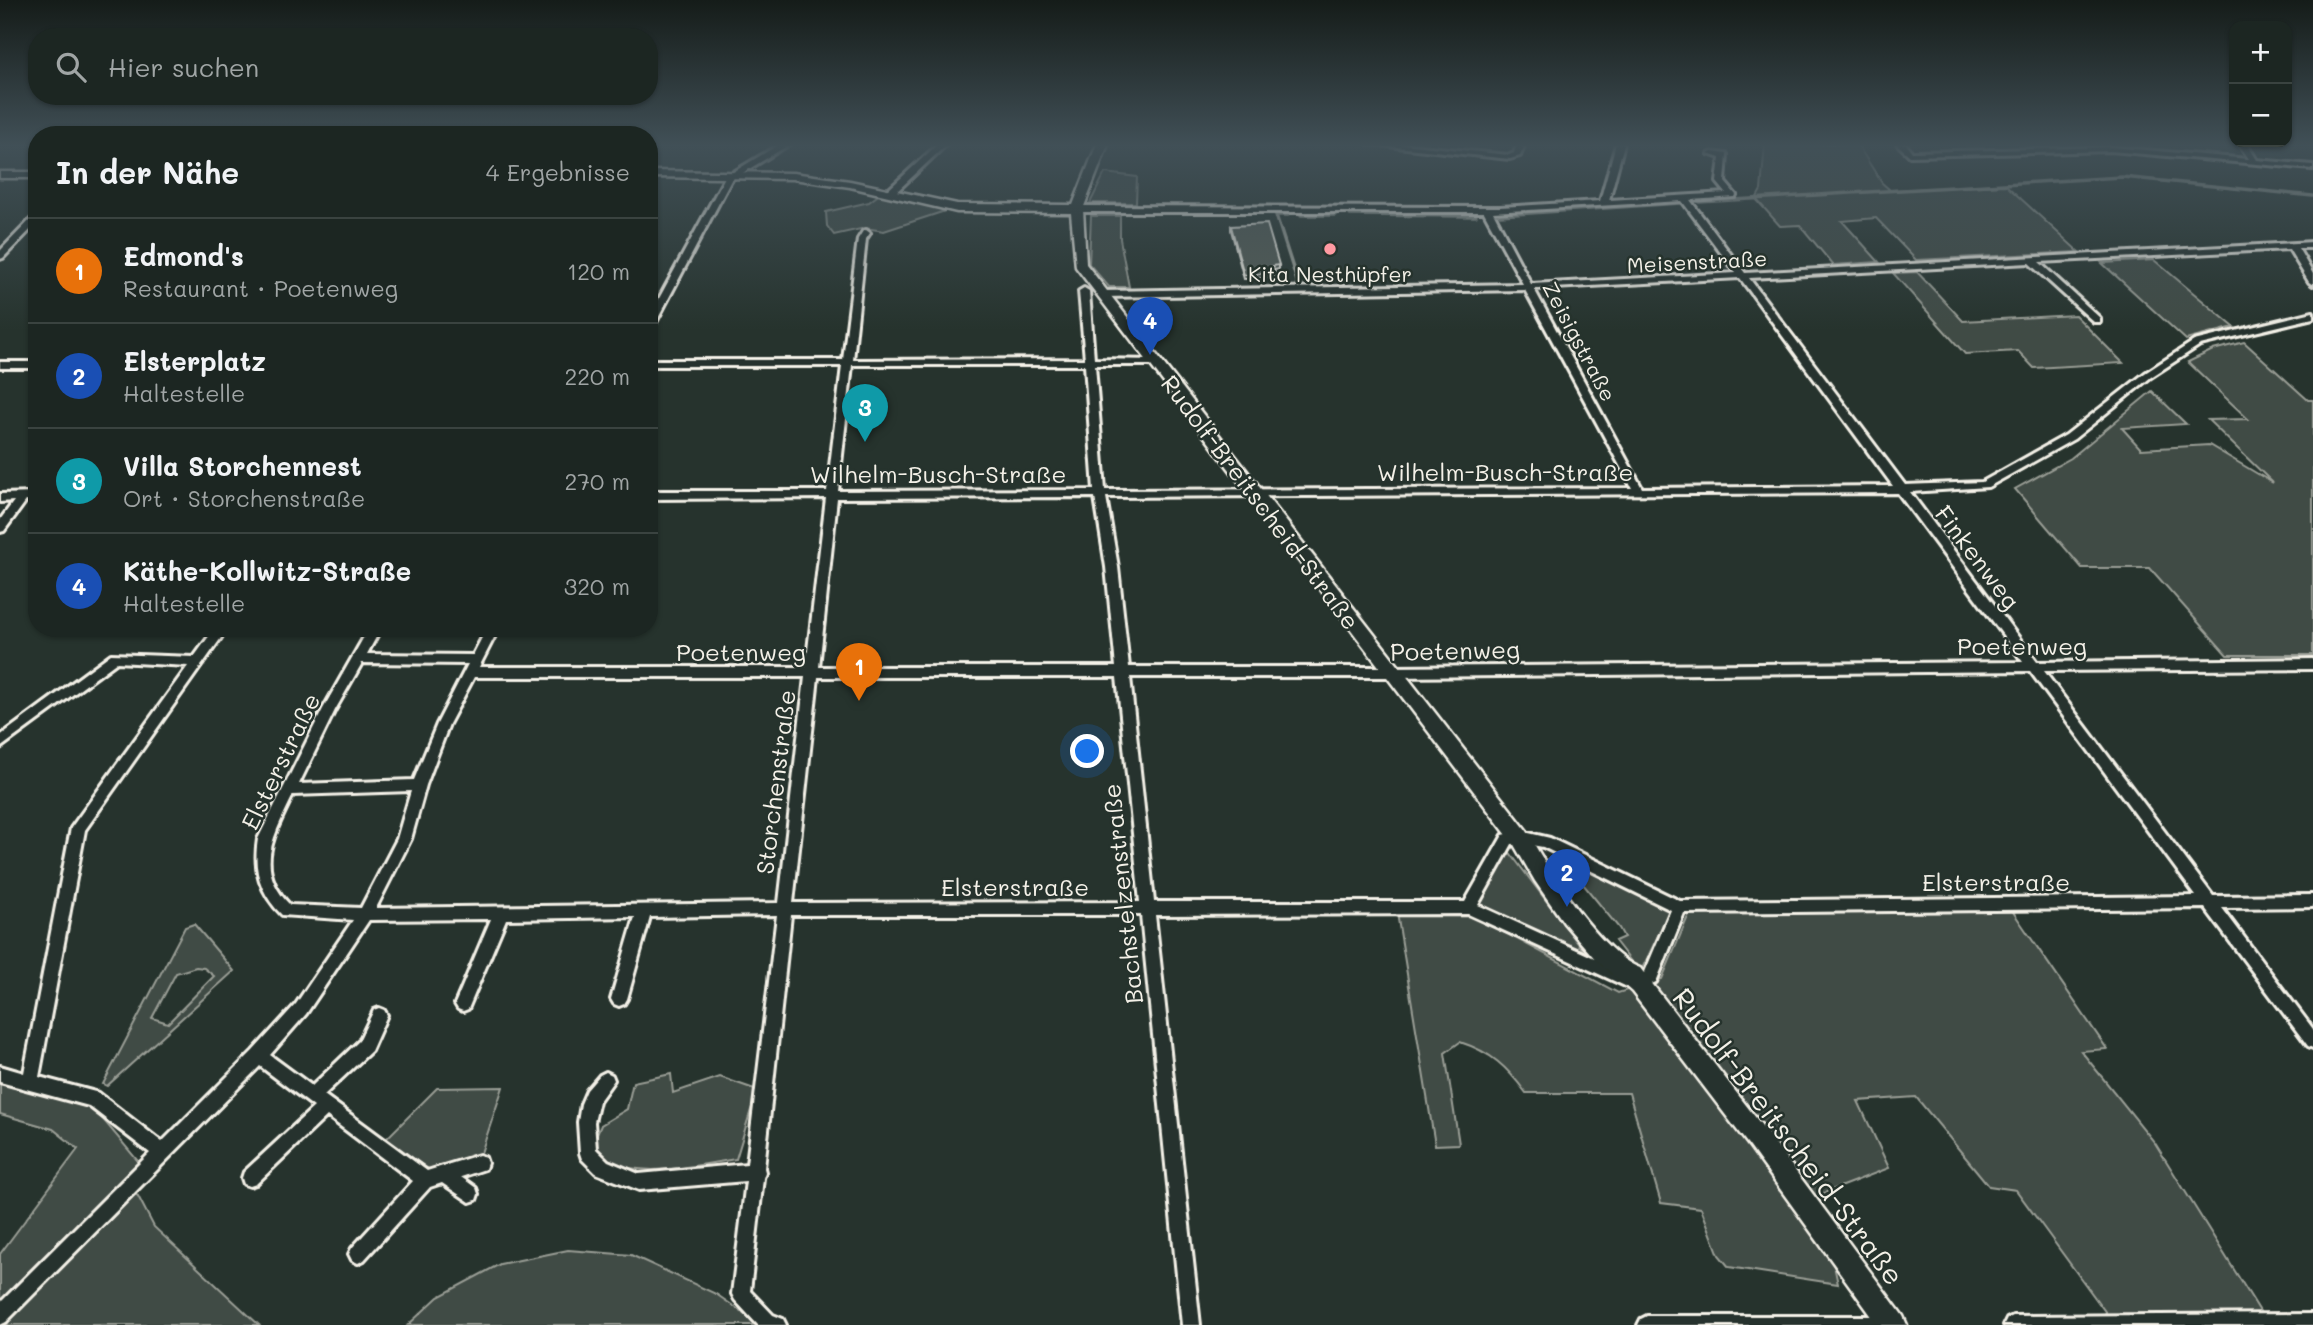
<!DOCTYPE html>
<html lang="de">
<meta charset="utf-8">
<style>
:root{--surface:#1c2622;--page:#29322f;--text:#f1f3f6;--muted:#a0a5a5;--line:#3a4340;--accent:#ff9aa2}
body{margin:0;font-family:Mali,sans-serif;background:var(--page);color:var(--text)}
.controls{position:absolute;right:21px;top:21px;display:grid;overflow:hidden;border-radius:14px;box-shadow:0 2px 5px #0004}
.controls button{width:63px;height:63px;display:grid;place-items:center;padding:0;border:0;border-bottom:2px solid var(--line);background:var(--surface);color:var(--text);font:35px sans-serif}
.you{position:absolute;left:1088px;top:752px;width:24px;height:24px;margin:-18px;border:5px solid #fff;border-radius:50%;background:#1a73e8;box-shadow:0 0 0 10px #1a73e833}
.badge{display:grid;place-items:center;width:46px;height:46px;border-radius:50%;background:var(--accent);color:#fff;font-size:23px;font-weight:700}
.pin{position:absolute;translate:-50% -58px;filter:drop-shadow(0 2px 4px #0008)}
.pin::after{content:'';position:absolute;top:37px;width:24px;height:21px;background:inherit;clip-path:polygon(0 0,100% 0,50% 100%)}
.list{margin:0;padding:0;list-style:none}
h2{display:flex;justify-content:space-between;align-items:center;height:91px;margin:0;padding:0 28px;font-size:30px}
h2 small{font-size:23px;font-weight:400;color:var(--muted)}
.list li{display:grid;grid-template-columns:46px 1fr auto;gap:21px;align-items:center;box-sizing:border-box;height:105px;padding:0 28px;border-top:2px solid var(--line)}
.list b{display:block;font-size:26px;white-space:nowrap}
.list p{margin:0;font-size:23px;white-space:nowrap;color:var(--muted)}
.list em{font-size:23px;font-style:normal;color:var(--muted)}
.icon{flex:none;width:38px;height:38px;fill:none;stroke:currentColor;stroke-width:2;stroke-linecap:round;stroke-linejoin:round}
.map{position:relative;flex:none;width:2313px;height:1325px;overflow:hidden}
.search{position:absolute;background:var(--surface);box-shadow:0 2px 5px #0004;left:28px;top:28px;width:630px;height:77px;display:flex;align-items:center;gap:18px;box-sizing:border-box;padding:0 24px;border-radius:28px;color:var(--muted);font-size:26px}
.panel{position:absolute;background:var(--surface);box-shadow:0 2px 5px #0004;left:28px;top:126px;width:630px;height:511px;border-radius:28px}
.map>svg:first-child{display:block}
.green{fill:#414b45;stroke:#9a9e96;stroke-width:2;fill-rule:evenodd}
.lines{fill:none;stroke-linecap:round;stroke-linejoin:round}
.stream{stroke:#9fa39b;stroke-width:3.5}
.street-casing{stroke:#f4f1e8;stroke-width:6}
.secondary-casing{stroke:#f4f1e8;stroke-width:5}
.street{fill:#26332d;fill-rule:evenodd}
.secondary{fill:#26332d;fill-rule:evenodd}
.wall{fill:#474f49;stroke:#f4f1e8;stroke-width:2}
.building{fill:#525c55;stroke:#f4f1e8;stroke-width:2}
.poi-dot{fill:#ff9aa2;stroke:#26332d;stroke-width:2.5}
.labels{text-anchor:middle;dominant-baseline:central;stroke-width:5;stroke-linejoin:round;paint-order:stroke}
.far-street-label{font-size:21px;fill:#f4f1e8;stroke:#26332d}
.far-poi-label{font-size:21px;fill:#f4f1e8;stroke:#26332d}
.street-label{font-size:24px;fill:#f4f1e8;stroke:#26332d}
.near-street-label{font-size:28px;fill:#f4f1e8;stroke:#26332d}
</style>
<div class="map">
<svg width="2313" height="1325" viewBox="0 0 2313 1325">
<rect width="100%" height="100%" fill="#26332d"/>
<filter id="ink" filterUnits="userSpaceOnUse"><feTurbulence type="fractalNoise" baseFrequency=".0143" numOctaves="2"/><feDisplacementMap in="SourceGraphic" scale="14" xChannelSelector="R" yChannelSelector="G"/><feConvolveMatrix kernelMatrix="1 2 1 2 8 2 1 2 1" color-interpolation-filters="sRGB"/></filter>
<g filter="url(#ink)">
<path class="green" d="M1765,144H1857L1882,183L1890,190L2006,185L2079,252L1916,260L1876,218L1842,221L1879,262L1833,265L1800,225L1780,226L1756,199L1761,190Z
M1105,173L1137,177L1136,203H1090Z
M881,193L948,210L884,231L865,228L834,235L827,226L826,212L869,202Z
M1091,216H1120V239L1129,287H1109L1089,264Z
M2154,260L2234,327L2186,340L2102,263Z
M1917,272L1963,321L2075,315L2123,363L2034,368L2018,351L1965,354L1893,273Z
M2244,342L2308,400H2313V655H2227L2150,568H2082L2015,489L2071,458L2152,391L2186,424L2122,428L2141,449L2209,445L2273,483L2208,420L2248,419L2188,362L2213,350Z
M1508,850L1592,962L1475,907Z
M1561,857L1671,909L1640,973L1615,941L1624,937L1619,928Z
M2009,906L2107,1049L2081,1051L2155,1143L2266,1321H2112L2016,1190L1989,1186L1916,1097L1858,1101L1889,1168L1819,1195L1838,1284L1729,1267L1719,1255L1701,1208L1661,1203L1629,1093H1526C1507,1067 1491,1052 1460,1042L1445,1053L1459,1144L1435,1145L1397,913L1470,914L1618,993L1662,979L1689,914Z
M194,924L234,971L107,1086L103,1084L185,927ZM196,967L204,968L214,976L168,1023L152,1018L176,973Z
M671,1074L673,1093L720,1077L757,1090L736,1159C691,1166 627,1184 591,1149L601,1125L627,1109L633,1082Z
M0,1082L91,1105L143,1167L130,1191L138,1196L154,1227L259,1325H0V1254L78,1149L53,1129L0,1114Z
M503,1087L479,1159L431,1171L386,1139L437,1088Z
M568,1250L631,1255L716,1294L761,1325H408L438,1297L500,1264Z"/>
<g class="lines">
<path class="stream" d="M1699,202L2122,177L2313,196
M1288,215H1276L1298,284
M1301,215H1335
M1350,215L1476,216
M1500,215L1680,203"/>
<g class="street-casing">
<path id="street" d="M780,144H790L731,180L654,326L649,329V317L725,177Z
M938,144H947L894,194H888V190Z
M1369,144H1402L1509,155L1514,153L1517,144H1525L1520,156L1510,159Z
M1616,144H1624L1609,200L1726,193L1717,182L1720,158L1708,154L1712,152L1727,154L1725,182L1736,195L1735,197L1690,200L1745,273L2313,242V248H2298L2313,274V285L2309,282L2289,249L2039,262L2100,318V322H2094L2029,263L1749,278L1905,485L1982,482L2066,435L2145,373L2194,341L2313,312V318L2200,345L2151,377L2074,439L1988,487L1910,492L2037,662L2313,659V669L2044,671L2213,896L2313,895V907L2222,908L2313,1029V1048L2308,1046L2205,908L1684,913L1656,982L1636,991L1468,914L1155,915L1200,1325H1182L1141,915H791L764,1168L765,1172L763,1178L750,1291L773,1315L783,1319L786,1325H758L735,1300L732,1294L746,1181L639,1190L596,1173L582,1159L580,1153L578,1122L581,1104L587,1090L600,1075L606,1072L612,1075L614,1080L599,1101L594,1122L596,1149L608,1161L639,1174L747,1164L777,915L650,917L627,999L624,1004L619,1006L614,1004L611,999L635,917L506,919L468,1009L463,1011L458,1009L455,1004L491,919L369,920L306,1014L270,1055L312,1086L359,1041L374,1010L379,1008L384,1010L387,1015L371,1051L324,1095L427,1171L479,1155L485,1157L487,1163L485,1169L461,1177L476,1188L478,1194L476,1200L470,1202L442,1183L430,1187L364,1260L358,1263L352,1260L349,1254L352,1248L413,1181L327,1116L256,1184L250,1186L244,1184L242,1178L244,1172L314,1107L260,1066L6,1322L0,1325V1303L150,1153L89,1106L0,1082V1066L24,1073L71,828L188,666L117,662L0,748V736L111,654L194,657L215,628H228L85,830L39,1077L99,1093L162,1142L253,1051L296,1004L353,920L282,915C260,893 253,870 258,839L323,709L369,628H381L367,654L473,655L487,628H499L479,667H806L826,498L649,499V491H827L842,366H649V360H843L858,239L863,231L866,230L870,233L866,239L853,360L1085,359L1079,291L1084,288L1089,291L1094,359L1157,360L1159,362L1154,365H1095L1105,490L1632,488L1525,290L1103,297L1098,294L1103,291L1523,284L1484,212H1077L1073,209L1077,206L1500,207L1600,201ZM1682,201L1736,273L1531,284L1493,212ZM1740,278L1893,486L1642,488L1534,289ZM852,365H1085L1094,490L838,491ZM1898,493L2023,662L1391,667H1129L1118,567L1106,497ZM1095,497L1106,567L1116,667H819L837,498ZM362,663L468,664L437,724L414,780L299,784L335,710ZM2030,671L2196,896L1680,901L1550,838L1520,831L1503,835L1465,902H1154L1130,677H1391ZM474,677H805L779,903L376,908L411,839L426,785L449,724ZM818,677H1117L1140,902L793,903ZM411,791L397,839L361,908L290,905C253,868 274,835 293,795ZM1520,843L1543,847L1671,910L1645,972L1636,977L1478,905L1512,844Z
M1897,144H1906L1912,152L2111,147L2249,159L2239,144H2247L2257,160L2313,165V169L2111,151L1910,156Z
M34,216H37V223L3,258L0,259V251Z
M0,362H37V368H0Z
M37,493V501H26L4,531L0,532V520L14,501L0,502V494Z
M2313,1314V1325H2004L2007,1319L2013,1316Z
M1647,1316H1875L1881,1319L1884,1325H1638L1641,1319Z"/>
</g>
<g class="secondary-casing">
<path id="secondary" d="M1097,144H1108L1083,209L1086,264L1527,831C1547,869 1601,954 1640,968L1766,1131L1903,1316L1907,1325H1878L1750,1147L1632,992L1597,961L1564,923L1535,881L1513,843L1076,267L1071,213L957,212L850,187L793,179L649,177V171L793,173L850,181L957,204L1073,205Z
M0,172H37V178H0Z"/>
</g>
<use href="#street" class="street"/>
<use href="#secondary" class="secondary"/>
</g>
<path class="wall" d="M1231,226L1279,265V269L1274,270L1275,277L1244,279L1231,230Z"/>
<path class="building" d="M1267,224L1279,265L1273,266L1275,273L1244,275L1231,226Z"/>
</g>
<linearGradient id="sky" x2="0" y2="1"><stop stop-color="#151c19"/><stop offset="0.44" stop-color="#415057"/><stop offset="1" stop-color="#415057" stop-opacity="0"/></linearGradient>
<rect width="2313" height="330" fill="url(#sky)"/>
<circle class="poi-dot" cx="1330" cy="249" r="7"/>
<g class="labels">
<g class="far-street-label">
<text transform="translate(1697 261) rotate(-3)">Meisenstraße</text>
<text transform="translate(1580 341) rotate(62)">Zeisigstraße</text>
</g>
<g class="far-poi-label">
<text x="1330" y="273">Kita Nesthüpfer</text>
</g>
<g class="street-label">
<text x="1505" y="471">Wilhelm-Busch-Straße</text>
<text x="938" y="473">Wilhelm-Busch-Straße</text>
<text transform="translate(1261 502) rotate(53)">Rudolf-Breitscheid-Straße</text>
<text transform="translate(1978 557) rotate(53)">Finkenweg</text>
<text x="2022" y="645">Poetenweg</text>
<text transform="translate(1455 650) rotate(-1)">Poetenweg</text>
<text x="741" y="651">Poetenweg</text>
<text transform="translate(280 761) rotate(-64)">Elsterstraße</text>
<text transform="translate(775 782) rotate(-83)">Storchenstraße</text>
<text x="1996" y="881">Elsterstraße</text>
<text x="1015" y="886">Elsterstraße</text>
<text transform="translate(1122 894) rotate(-96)">Bachstelzenstraße</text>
</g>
<g class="near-street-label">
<text transform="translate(1789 1136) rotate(53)">Rudolf-Breitscheid-Straße</text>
</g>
</g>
</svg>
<div class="controls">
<button>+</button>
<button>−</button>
</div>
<div class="you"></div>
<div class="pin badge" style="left:859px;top:701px;background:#e8710a">1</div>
<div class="pin badge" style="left:1567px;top:907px;background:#1a4fb4">2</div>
<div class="pin badge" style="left:865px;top:442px;background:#0f9aa8">3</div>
<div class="pin badge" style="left:1150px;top:355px;background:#1a4fb4">4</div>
<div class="search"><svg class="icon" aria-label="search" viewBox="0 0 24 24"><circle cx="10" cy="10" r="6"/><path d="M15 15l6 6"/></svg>Hier suchen</div>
<section class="panel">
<h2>In der Nähe<small>4 Ergebnisse</small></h2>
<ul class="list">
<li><span class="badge" style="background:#e8710a">1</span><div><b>Edmond's</b><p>Restaurant · Poetenweg</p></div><em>120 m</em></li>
<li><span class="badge" style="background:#1a4fb4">2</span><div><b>Elsterplatz</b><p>Haltestelle</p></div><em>220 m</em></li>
<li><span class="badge" style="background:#0f9aa8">3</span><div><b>Villa Storchennest</b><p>Ort · Storchenstraße</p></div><em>270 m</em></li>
<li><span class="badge" style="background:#1a4fb4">4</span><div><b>Käthe-Kollwitz-Straße</b><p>Haltestelle</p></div><em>320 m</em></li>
</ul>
</section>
</div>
